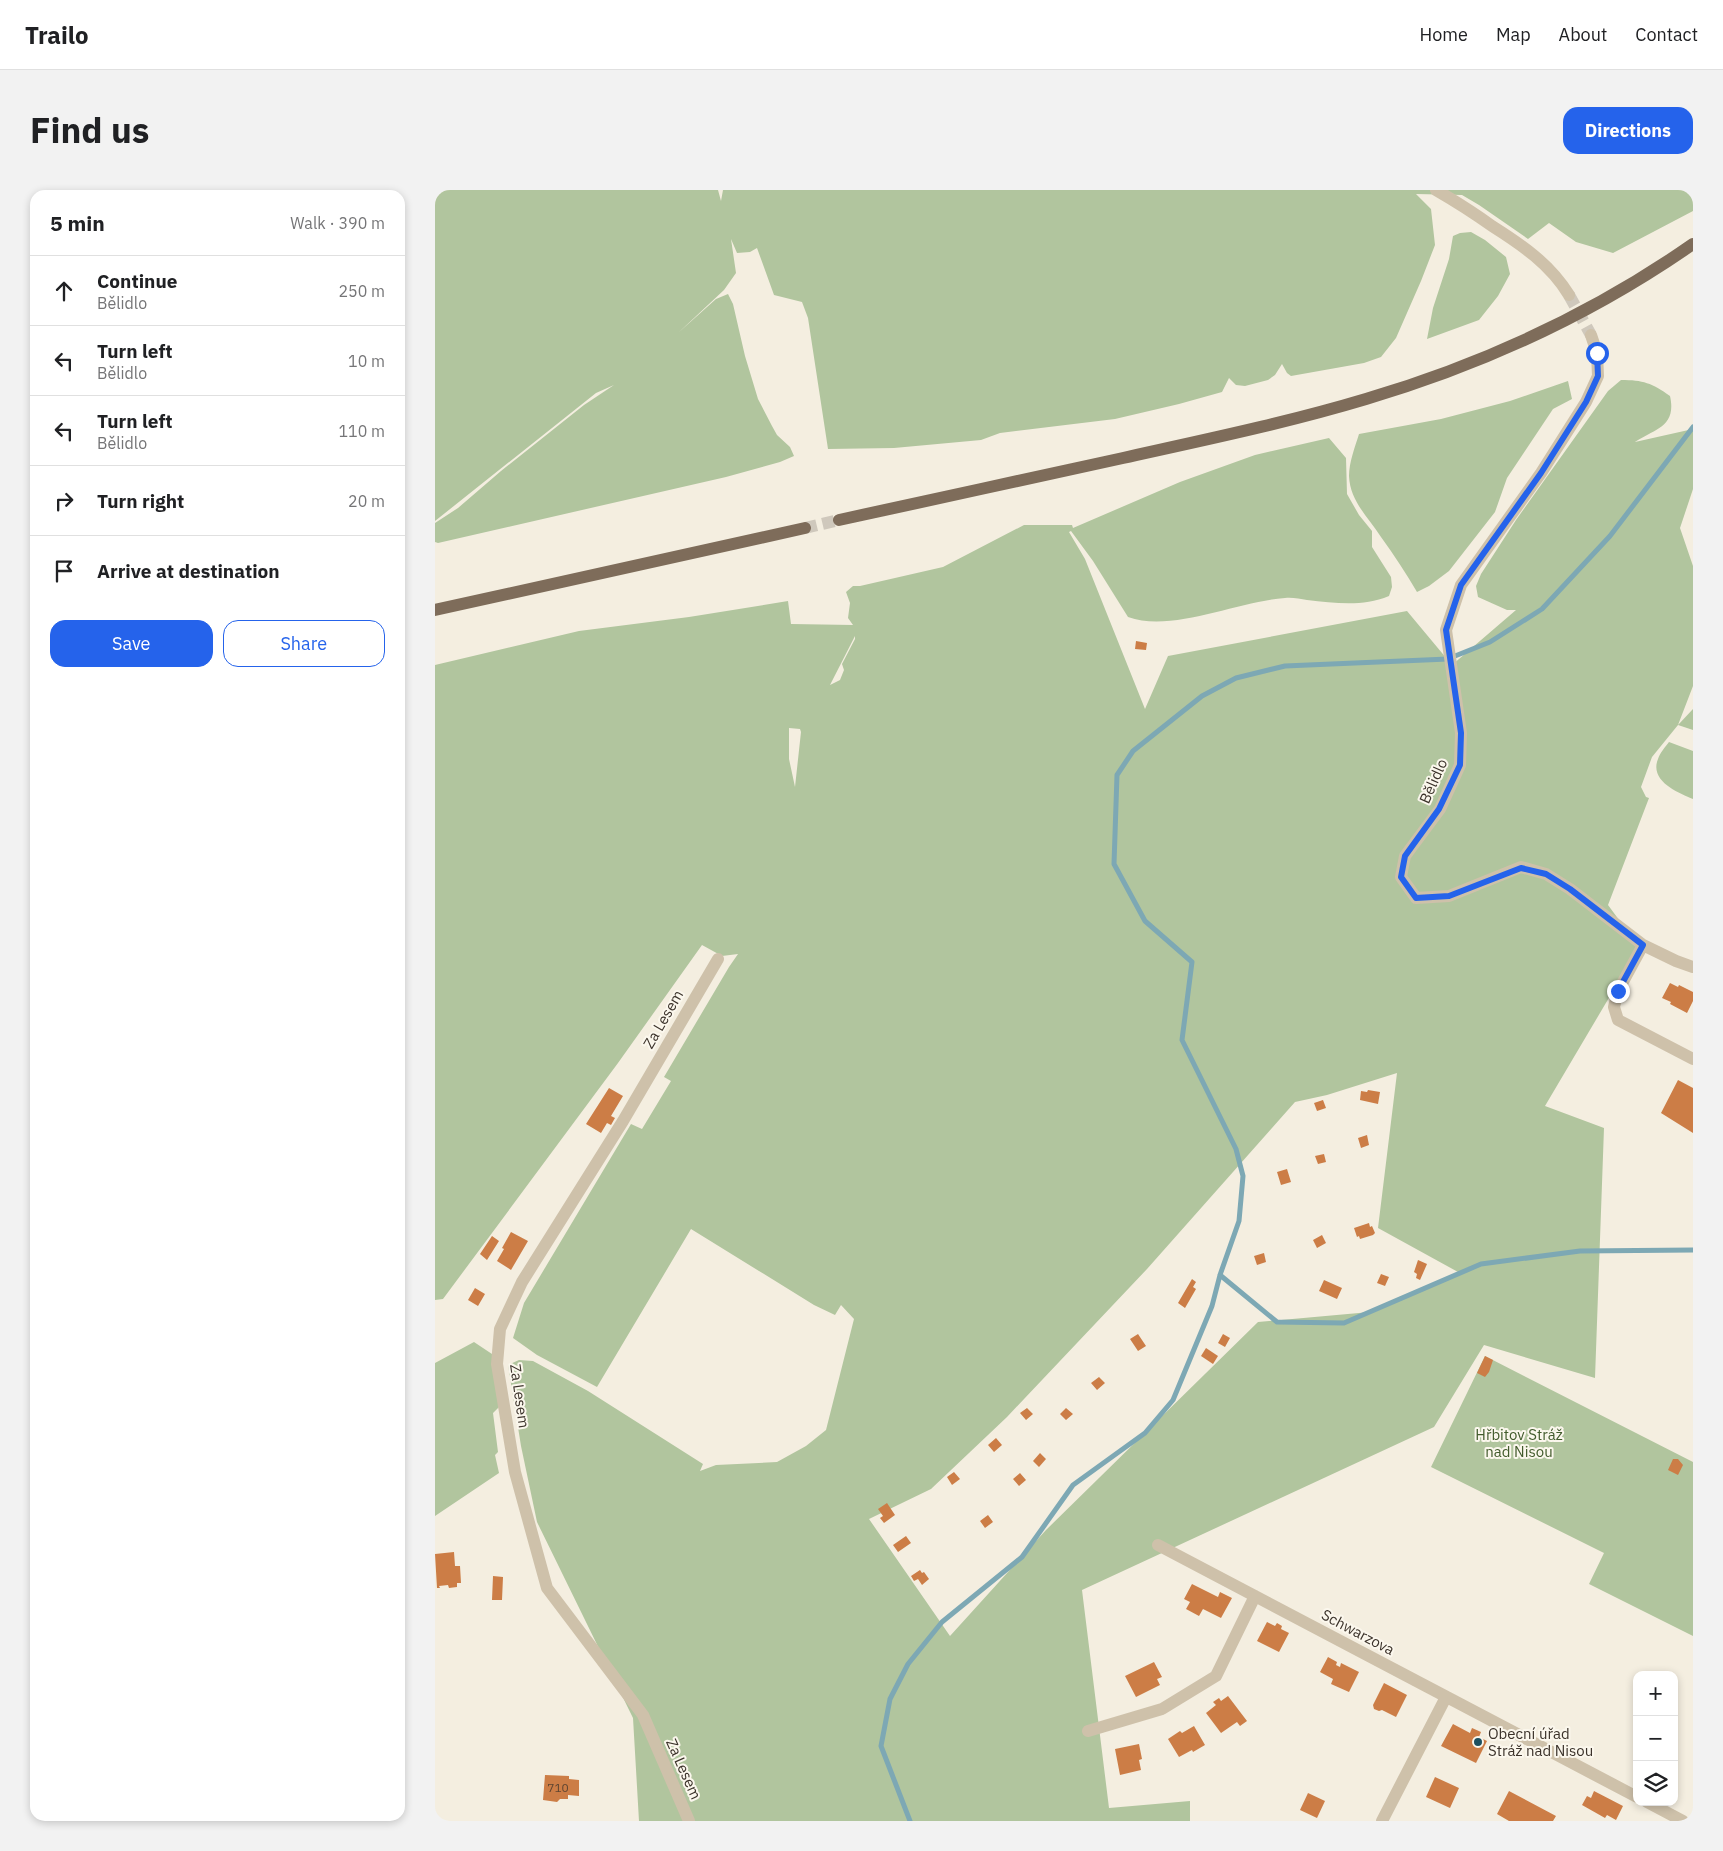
<!DOCTYPE html>
<meta charset="utf-8">
<style>
:root{--surface:#fff;--page:#f2f2f2;--text:#202124;--muted:#757577;--line:#e0e0e0;--accent:#2563eb}
body{margin:0;font-family:"IBM Plex Sans",sans-serif;background:var(--page);color:var(--text)}
.controls{position:absolute;right:15px;bottom:15px;display:grid;overflow:hidden;border-radius:10px;box-shadow:0 2px 8px #0003}
.controls button{width:45px;height:45px;display:grid;place-items:center;padding:0;border:0;border-bottom:1px solid var(--line);background:var(--surface);color:var(--text);font:25px sans-serif}
.stop{position:absolute;width:15px;height:15px;margin:-11px;border:4px solid #2563eb;border-radius:50%;background:#fff}
.stop.end{background:#2563eb;border-color:#fff;box-shadow:0 1px 5px #0008}
.list{margin:0;padding:0;list-style:none}
h2{display:flex;justify-content:space-between;align-items:center;height:65px;margin:0;padding:0 20px;font-size:21px}
h2 small{font-size:16px;font-weight:400;color:var(--muted)}
.list li{display:grid;grid-template-columns:32px 1fr auto;gap:15px;align-items:center;box-sizing:border-box;height:70px;padding:0 20px;border-top:1px solid var(--line)}
.list b{display:block;font-size:19px;white-space:nowrap}
.list p{margin:0;font-size:16px;white-space:nowrap;color:var(--muted)}
.list em{font-size:16px;font-style:normal;color:var(--muted)}
.actions{display:flex;gap:10px;padding:15px 20px}
.actions a{flex:1;padding:11px 0;border:1px solid var(--accent);border-radius:15px;text-align:center;font-size:18px;color:var(--accent)}
.actions .main{background:var(--accent);color:#fff}
.icon{flex:none;width:28px;height:28px;fill:none;stroke:currentColor;stroke-width:2;stroke-linecap:round;stroke-linejoin:round}
.map{position:relative;flex:none;width:1258px;height:1631px;overflow:hidden;border-radius:15px}
header{display:flex;align-items:center;gap:30px;box-sizing:border-box;height:70px;padding:0 25px;background:var(--surface);border-bottom:1px solid var(--line)}
header strong{font-size:24px}
nav{display:flex;gap:28px;margin-inline-start:auto;font-size:18px}
.intro{display:flex;align-items:center;justify-content:space-between;box-sizing:border-box;height:120px;padding:0 30px}
h1{margin:0;font-size:35px}
.button{padding:12px 22px;border-radius:15px;background:var(--accent);color:#fff;font-size:18px;font-weight:700}
main{display:flex;gap:30px;padding:0 30px}
aside{flex:1;background:var(--surface);border-radius:15px;box-shadow:0 2px 8px #0003}
.map>svg:first-child{display:block}
.green{fill:#b1c59e;fill-rule:evenodd}
.lines{fill:none;stroke-linecap:round;stroke-linejoin:round}
.stream{stroke:#7da8b4;stroke-width:5}
.building{fill:#cc7d46}
.minor-tunnel{stroke:#cfc8bc;stroke-width:12;stroke-dasharray:12 6;stroke-linecap:butt}
.primary-tunnel{stroke:#cfc8bc;stroke-width:12;stroke-dasharray:12 6;stroke-linecap:butt}
.minor{stroke:#cec1aa;stroke-width:12}
.primary{stroke:#7e6c5a;stroke-width:12}
.route{stroke:#2563eb;stroke-width:6}
.poi-dot{fill:#1c5060;stroke:#fbf7ed;stroke-width:2}
.labels{text-anchor:middle;dominant-baseline:central;stroke-width:4;stroke-linejoin:round;paint-order:stroke}
.number-label{font-size:12px;fill:#5f4531}
.street-label{font-size:15px;fill:#3b322a;stroke:#fbf7ed}
.park-label{font-size:15px;fill:#425b2c;stroke:#fbf7ed}
.poi-label{font-size:15px;fill:#3b322a;stroke:#fbf7ed;text-anchor:start}
</style>
<header>
<strong>Trailo</strong>
<nav><a>Home</a><a>Map</a><a>About</a><a>Contact</a></nav>
</header>
<div class="intro"><h1>Find us</h1><a class="button">Directions</a></div>
<main>
<aside>
<h2>5 min<small>Walk · 390 m</small></h2>
<ul class="list">
<li><svg class="icon" aria-label="ahead" viewBox="0 0 24 24"><path d="M12 20V5M6 11l6-6 6 6"/></svg><div><b>Continue</b><p>Bělidlo</p></div><em>250 m</em></li>
<li><svg class="icon" aria-label="left" viewBox="0 0 24 24"><path d="M17 20v-9H6M10 6l-5 5 5 5"/></svg><div><b>Turn left</b><p>Bělidlo</p></div><em>10 m</em></li>
<li><svg class="icon" aria-label="left" viewBox="0 0 24 24"><path d="M17 20v-9H6M10 6l-5 5 5 5"/></svg><div><b>Turn left</b><p>Bělidlo</p></div><em>110 m</em></li>
<li><svg class="icon" aria-label="right" viewBox="0 0 24 24"><path d="M7 20v-9h11M14 6l5 5-5 5"/></svg><div><b>Turn right</b></div><em>20 m</em></li>
<li><svg class="icon" aria-label="arrive" viewBox="0 0 24 24"><path d="M6 21V4h12l-3 4 3 4H6"/></svg><div><b>Arrive at destination</b></div></li>
</ul>
<div class="actions"><a class="main">Save</a><a>Share</a></div>
</aside>
<div class="map">
<svg width="1258" height="1631" viewBox="0 0 1258 1631">
<rect width="100%" height="100%" fill="#f4eee0"/>
<path class="green" d="M0,0H283L286,11L288,0H1258V21L1178,63L1141,52L1114,33L1093,49L1044,15L1027,5L981,4L996,19L1000,55L986,91L961,148L946,167L929,173L856,186L852,183L847,174L840,185L833,190L810,196L801,195L794,188L787,202L744,214L680,229L565,243L546,250L459,258L393,259L373,128L367,112L339,105L322,58L315,62L302,63L296,49L301,83L289,100L243,143L281,109L293,104L298,114L310,166L323,209L337,236L342,245L355,257L359,266L345,272L291,287L3,353L0,352V333L23,318L66,281L149,215L179,195L161,203L0,331Z
M1036,42L1050,50L1071,67L1075,84L1063,106L1044,130L992,149L998,118L1014,69L1018,46L1025,43Z
M1186,190C1208,190 1217,193 1235,206C1242,237 1219,239 1200,252L1258,239V299L1245,338L1258,376V496L1243,535L1258,519V540L1243,535L1217,567L1206,597L1211,607L1214,608L1173,715L1204,757L1110,916L1169,938L1160,1188L1049,1155L999,1237L647,1400L674,1618L755,1611V1631H204L198,1528L102,1332L86,1256L73,1175L84,1170L98,1171L153,1201L268,1274L265,1281L281,1275L342,1272L371,1256L391,1240L419,1129L406,1115L400,1125L379,1115L256,1039L162,1197L102,1165L78,1148L89,1113L196,934L207,939L236,891L229,887L294,777L303,764L287,766L267,755L183,873L8,1109L0,1110V475L144,441L254,427L353,411L356,434L418,435L413,428L415,413L411,402L418,396H425L508,377L589,335H637L638,338L745,292L820,265L894,248L911,268L912,304L924,325L937,341V357L956,387L957,397L954,406C927,417 901,413 872,410C865,409 857,407 850,408C803,411 737,443 693,427L658,371L636,341L634,342L650,369L710,519L733,466L972,421L1017,475L1081,420H1072L1043,407L1041,396L1046,384L1081,330L1173,201ZM420,446V449L407,474L409,480L405,490L395,495ZM354,538L365,539L366,542L360,597L354,569ZM962,883L943,1038L1023,1082L935,1122L823,1132L611,1340L515,1446L434,1329L496,1299L572,1227L712,1079L860,912L892,905Z
M1133,191L1137,209L1118,219L1072,288L1060,322L1014,381L994,396L982,402C971,383 959,365 946,347C933,327 915,311 914,286C914,272 920,257 924,244L1006,229L1075,211Z
M1234,552L1258,561V609C1243,603 1214,591 1223,569C1225,563 1230,557 1234,552Z
M39,1152L57,1164L64,1217L58,1223L63,1262L60,1265L64,1283L0,1326V1173Z
M1050,1166L1258,1272V1446L1154,1394L1169,1363L996,1277Z"/>
<g class="lines">
<path class="stream" d="M1020,466L1055,452L1107,419L1175,346L1258,237
M785,1085L842,1132L909,1133L1046,1074L1145,1061L1258,1060
M475,1631L446,1556L455,1509L473,1474L507,1432L587,1367L638,1295L710,1243L738,1210L777,1116L785,1085L804,1031L808,986L801,959L747,850L757,772L710,731L679,674L682,585L698,561L767,506L801,488L850,476L1013,469"/>
</g>
<path class="building" d="M701,451L712,453L711,460L700,459Z
M1235,793L1243,797L1244,795L1258,802V811L1252,823L1235,814L1236,812L1227,808Z
M1243,890L1258,898V943L1226,923Z
M174,898L188,906L176,926L180,928L176,935L172,933L166,943L151,934Z
M933,900L945,902L943,914L925,910L926,901L932,902Z
M888,910L891,918L882,921L879,913Z
M932,945L934,955L926,958L923,948Z
M889,964L891,972L883,974L880,966Z
M852,979L856,992L846,995L842,982Z
M934,1033L935,1037L937,1036L940,1043L938,1045L925,1049L924,1046L922,1047L919,1038Z
M76,1042L93,1051L76,1080L62,1071L69,1059L67,1058Z
M887,1045L891,1053L882,1058L878,1050Z
M57,1046L64,1051L52,1070L45,1064Z
M829,1063L831,1072L822,1075L819,1066Z
M983,1070L992,1074L985,1090L981,1088L982,1084L979,1082Z
M946,1084L954,1087L950,1096L942,1093Z
M757,1089L761,1092L758,1097L761,1099L750,1118L743,1113Z
M889,1090L907,1098L902,1109L884,1101Z
M40,1098L50,1104L43,1116L33,1110Z
M703,1144L711,1156L703,1161L695,1149Z
M788,1144L795,1148L790,1157L783,1153Z
M771,1158L783,1166L778,1174L766,1166Z
M1050,1166L1058,1170L1054,1182L1050,1187L1042,1183Z
M664,1187L670,1193L662,1200L656,1193Z
M592,1218L598,1224L591,1230L585,1223Z
M631,1218L638,1224L631,1230L625,1224Z
M561,1248L567,1255L559,1262L553,1255Z
M605,1263L611,1269L604,1277L598,1271Z
M1238,1269H1243L1248,1275L1243,1285L1233,1280Z
M519,1282L525,1289L517,1295L512,1287Z
M585,1283L591,1290L584,1296L578,1289Z
M452,1313L460,1325L449,1333L445,1328L448,1326L443,1319Z
M553,1325L558,1332L550,1338L545,1331Z
M471,1346L476,1353L463,1362L458,1355Z
M19,1362L20,1376H25L26,1393H22V1397L14,1398L13,1395L4,1396L5,1398H2L0,1364Z
M485,1380L487,1383L489,1382L494,1389L487,1395L483,1389L479,1391L476,1386Z
M58,1386L68,1387L67,1410H57Z
M757,1394L783,1407L785,1402L797,1408L786,1428L768,1419L764,1426L751,1419L755,1412L749,1409Z
M832,1432L840,1436L842,1433L847,1436L846,1439L854,1443L844,1462L822,1451Z
M893,1467L902,1472L901,1475L905,1477L906,1473L924,1482L914,1502L896,1494L898,1489L885,1482Z
M719,1472L727,1487L722,1489L725,1495L701,1507L690,1486Z
M949,1493L972,1505L961,1527L947,1520L944,1521L939,1519L938,1515Z
M793,1506L812,1531L805,1536L802,1532L786,1543L771,1523L781,1515L778,1512L784,1508L786,1511Z
M1018,1534L1035,1543L1037,1538L1046,1542L1044,1547L1052,1551L1041,1573L1006,1556Z
M759,1536L770,1555L758,1562L757,1560L744,1567L733,1549L745,1541L747,1543Z
M704,1554L707,1569L704,1570L706,1580L685,1585L680,1559Z
M110,1585L134,1586V1589L144,1590V1606L133,1605V1609H125L122,1612L108,1610Z
M1000,1587L1024,1598L1015,1618L991,1607Z
M1074,1601L1121,1626L1118,1631H1074L1062,1624Z
M1159,1601L1188,1616L1181,1630L1172,1625L1170,1628L1147,1615L1152,1606L1156,1608Z
M873,1603L890,1611L882,1628L865,1620Z"/>
<g class="lines">
<path class="minor-tunnel" d="M1134,105L1156,145"/>
<path class="primary-tunnel" d="M370,338L404,330"/>
<path class="minor" d="M1001,0C1020,11 1039,23 1057,36C1087,55 1115,74 1134,105
M1156,145L1162,163L1163,186L1151,212L1106,283L1026,395L1011,440L1026,543L1025,575L1005,619L970,666L966,687L981,708L1014,706L1086,677L1111,684L1135,699L1208,755L1241,771L1258,777
M1208,755L1183,801L1179,817L1183,830L1258,869
M723,1355L1202,1607
M653,1541L727,1519L781,1486L820,1406
M1212,1612L1248,1631
M254,1631L208,1525L112,1398L80,1282L62,1174L65,1139L87,1092L188,931L283,769
M947,1631L1011,1507"/>
<path class="primary" d="M404,330C499,309 593,289 688,268C769,250 851,233 931,209C1046,175 1159,123 1258,54
M0,420L370,338"/>
</g>
<g class="lines">
<path class="route" d="M1162,163L1163,186L1151,212L1106,283L1026,395L1011,440L1026,543L1025,575L1004,619L970,666L966,687L981,708L1014,706L1086,678L1111,684L1135,699L1208,755L1183,801"/>
</g>
<circle class="poi-dot" cx="1043" cy="1552" r="5"/>
<g class="labels">
<g class="number-label">
<text x="123" y="1597">710</text>
</g>
<g class="street-label">
<text transform="translate(998 591) rotate(-66)">Bělidlo</text>
<text transform="translate(228 829) rotate(-60)">Za Lesem</text>
<text transform="translate(85 1206) rotate(82)">Za Lesem</text>
<text transform="translate(923 1442) rotate(28)">Schwarzova</text>
<text transform="translate(249 1579) rotate(66)">Za Lesem</text>
</g>
<g class="park-label">
<text x="1084" y="1244">Hřbitov Stráž<tspan x="1084" dy="17">nad Nisou</tspan></text>
</g>
<g class="poi-label">
<text x="1053" y="1543">Obecní úřad<tspan x="1053" dy="17">Stráž nad Nisou</tspan></text>
</g>
</g>
</svg>
<div class="controls">
<button>+</button>
<button>−</button>
<button><svg class="icon" aria-label="layers" viewBox="0 0 24 24"><path d="M12 4l9 5-9 5-9-5zM3 14l9 5 9-5"/></svg></button>
</div>
<div class="stop" style="left:1162px;top:163px"></div>
<div class="stop end" style="left:1183px;top:801px"></div>
</div>
</main>
